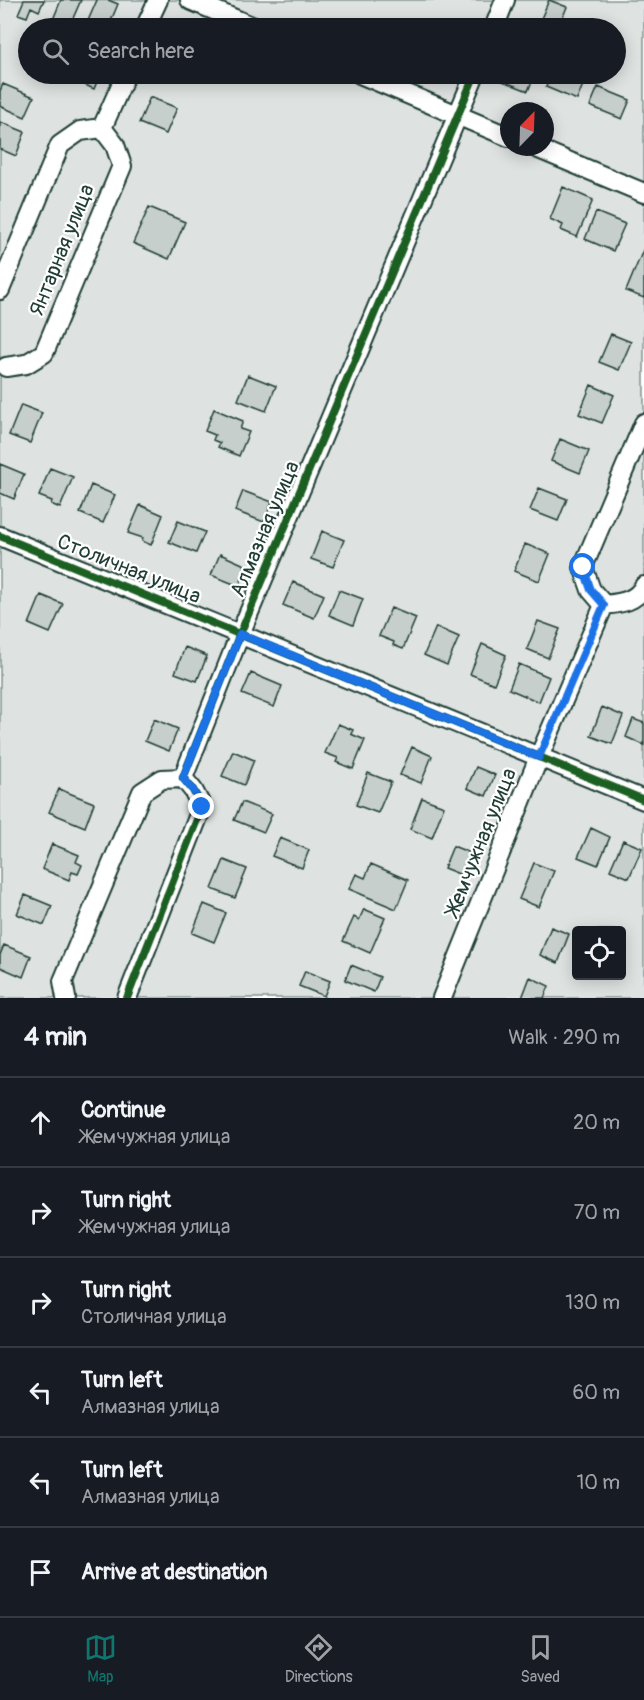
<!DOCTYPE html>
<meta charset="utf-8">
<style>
:root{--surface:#171b24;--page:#242831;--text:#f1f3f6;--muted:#9ea1a6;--line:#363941;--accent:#0f766e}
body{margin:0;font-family:Pangolin,sans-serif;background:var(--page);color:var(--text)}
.controls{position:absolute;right:18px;bottom:18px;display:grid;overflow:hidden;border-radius:6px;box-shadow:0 3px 15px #0003}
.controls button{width:54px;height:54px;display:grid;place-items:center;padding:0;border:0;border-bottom:2px solid var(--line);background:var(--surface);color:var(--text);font:30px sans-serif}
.compass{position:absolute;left:500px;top:102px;width:54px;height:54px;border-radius:50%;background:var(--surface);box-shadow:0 3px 15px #0003;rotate:23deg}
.stop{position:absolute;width:18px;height:18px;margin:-14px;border:4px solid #1a73e8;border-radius:50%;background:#fff}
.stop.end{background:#1a73e8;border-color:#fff;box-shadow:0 2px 6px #0008}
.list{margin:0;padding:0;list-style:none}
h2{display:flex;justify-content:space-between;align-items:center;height:78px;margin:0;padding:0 24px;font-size:26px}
h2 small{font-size:20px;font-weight:400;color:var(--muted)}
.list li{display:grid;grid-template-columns:39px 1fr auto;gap:18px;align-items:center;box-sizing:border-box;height:90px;padding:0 24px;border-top:2px solid var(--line)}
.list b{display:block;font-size:22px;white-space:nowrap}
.list p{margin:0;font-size:20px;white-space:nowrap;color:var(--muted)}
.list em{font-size:20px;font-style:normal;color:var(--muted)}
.icon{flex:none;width:33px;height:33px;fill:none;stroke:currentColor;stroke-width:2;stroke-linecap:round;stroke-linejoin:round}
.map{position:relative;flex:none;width:644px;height:998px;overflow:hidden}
.search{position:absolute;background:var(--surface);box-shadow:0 3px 15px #0003;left:18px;right:18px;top:18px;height:66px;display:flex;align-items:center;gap:15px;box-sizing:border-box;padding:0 21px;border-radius:33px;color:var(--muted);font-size:22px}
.sheet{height:618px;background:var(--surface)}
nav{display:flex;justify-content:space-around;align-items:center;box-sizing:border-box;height:84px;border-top:2px solid var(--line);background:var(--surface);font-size:16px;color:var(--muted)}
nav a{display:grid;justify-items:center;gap:3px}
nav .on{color:var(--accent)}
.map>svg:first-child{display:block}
.green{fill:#dee3e2;stroke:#7e908b;stroke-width:1.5;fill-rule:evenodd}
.building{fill:#c7cfcc;stroke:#1f3d34;stroke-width:1.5}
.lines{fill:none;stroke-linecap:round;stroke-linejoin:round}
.minor-casing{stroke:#1f3d34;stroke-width:22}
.minor{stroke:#fff;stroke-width:18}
.cycleway-casing{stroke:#fff;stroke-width:11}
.cycleway{stroke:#1b5e20;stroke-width:8}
.route{stroke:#1a73e8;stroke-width:8}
.labels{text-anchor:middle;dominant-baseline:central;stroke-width:4.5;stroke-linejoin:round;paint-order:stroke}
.street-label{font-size:21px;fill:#1f3d34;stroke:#fff}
</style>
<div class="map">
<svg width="644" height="998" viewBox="0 0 644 998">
<rect width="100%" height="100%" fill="#fff"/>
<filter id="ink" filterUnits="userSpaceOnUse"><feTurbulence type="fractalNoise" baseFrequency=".0167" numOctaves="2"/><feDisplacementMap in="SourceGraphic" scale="12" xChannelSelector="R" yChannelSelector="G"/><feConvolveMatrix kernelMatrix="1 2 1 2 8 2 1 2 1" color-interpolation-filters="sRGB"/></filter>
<g filter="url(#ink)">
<path class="green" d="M0,0H644V998H0ZM28,28H616V74H28ZM509,111H545V147H509ZM576,930H622V975H576Z"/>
<path class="building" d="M24,0H44L39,11L31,7L27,17L18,14Z
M61,0H81L70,25L63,22L60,28H53L50,27Z
M97,0H108L118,4L108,28H100L87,23Z
M549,0L567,7L558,28H537Z
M69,74H100L94,89L67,77Z
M502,74H535L528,91L500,80Z
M551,74H565L584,82L577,100L546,87Z
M3,84L34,97L25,117L0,106V91Z
M598,87L630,100L622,119L590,106Z
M150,97L177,108L166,134L139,123Z
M0,122L25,132L16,156L0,149Z
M563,187L593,200L577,237L561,230L563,225L550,219Z
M149,207L185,222L169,259L133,243Z
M596,212L625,224L613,251L585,239Z
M643,250L644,251V298L626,291Z
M611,334L631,342L619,370L599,362Z
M248,375L276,386L266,411L238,400Z
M591,385L614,395L602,423L579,414Z
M21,405L42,413L30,443L9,435Z
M214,409L243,421L240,429L249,432L239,456L218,447L220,443L213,440L215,435L205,431Z
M560,439L589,451L580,473L551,461Z
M0,464L24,474L14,499L0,493Z
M50,468L73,477L60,508L51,504L52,501L39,496Z
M91,485L115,495L103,523L80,513Z
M539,488L567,499L558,521L530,510Z
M243,491L272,502L264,522L235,511Z
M140,505L163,515L151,545L142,541L143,538L128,533Z
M178,521L205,532L196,553L169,542Z
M322,531L344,540L333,567L311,559Z
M525,544L550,554L539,581L514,571Z
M220,554L247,566L239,586L211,575Z
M293,582L324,595L314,618L283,605Z
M339,590L363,599L353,625L329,615Z
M41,595L63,604L50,633L29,624Z
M391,608L416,618L403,649L393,645L394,642L379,636Z
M538,621L560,629L548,658L527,649Z
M436,627L459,637L447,665L424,655Z
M482,644L506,655L494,684L470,674Z
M185,647L207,656L197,681L175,673Z
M519,664L549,677L539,702L509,689Z
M251,673L282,686L274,707L242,694Z
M602,707L623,716L612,744L591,736Z
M154,719L178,729L169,751L145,741Z
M633,719L644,723V745L626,737Z
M338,724L353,730L351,734L365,740L353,769L336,762L338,758L325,753Z
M412,747L432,756L421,783L400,775Z
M233,751L254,760L244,785L222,776Z
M476,767L495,775L486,796L467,788Z
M368,773L391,782L378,813L356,805Z
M59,789L94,803L85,827L49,812Z
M422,798L444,806L432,838L410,829Z
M242,802L272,814L264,832L234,820Z
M591,828L610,837L598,865L578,857Z
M280,838L309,850L302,868L272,856Z
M623,840L642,848L629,878L610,870Z
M52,844L79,855L76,862L82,865L78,874L72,872L69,880L42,869Z
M453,846L473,854L464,876L444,868Z
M224,860L247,869L235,898L212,889Z
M534,863L554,871L539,907L519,899Z
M371,864L408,880L396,909L349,889L356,874L365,878Z
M25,895L52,906L44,925L17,914Z
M204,904L226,913L214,942L192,933Z
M364,909L385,918L370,953L343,941L354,917L359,920Z
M551,927L569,934L558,963L540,955Z
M4,945L31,956L23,977L0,967V955Z
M351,965L380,977L374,992L345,980Z
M305,971L330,981L324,996L299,986Z
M530,977L549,986L544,998H522Z"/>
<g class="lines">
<g class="minor-casing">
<path id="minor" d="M190,0L256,28
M145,28L158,0
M494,28L505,0
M360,74L509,137
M534,147L644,193
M0,290L60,145L80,131L102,128L126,74
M6,367L26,364L44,353L122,166L115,145L102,128
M0,536L644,800
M604,605L591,590L583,567L644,423
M66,998L63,981L142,792L162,779L183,778
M127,998L202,807L193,790L183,778L240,634L475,74
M442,998L539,757L604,605C620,603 636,602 644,586"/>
</g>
<use href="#minor" class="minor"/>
<g class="cycleway-casing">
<path id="cycleway" d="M0,536L644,800
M127,998L202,807L193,790L183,778L240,634L475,74"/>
</g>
<use href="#cycleway" class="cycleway"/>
</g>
</g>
<g class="lines" filter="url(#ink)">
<path class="route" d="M202,807L193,790L183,778L240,634L539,757L604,605L591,590L583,567"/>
</g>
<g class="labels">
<g class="street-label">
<text transform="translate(62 250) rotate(-68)">Янтарная улица</text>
<text transform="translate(265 529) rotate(-67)">Алмазная улица</text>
<text transform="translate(129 569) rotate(22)">Столичная улица</text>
<text transform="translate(481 842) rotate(-68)">Жемчужная улица</text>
</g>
</g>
</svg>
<div class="controls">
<button><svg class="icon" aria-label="locate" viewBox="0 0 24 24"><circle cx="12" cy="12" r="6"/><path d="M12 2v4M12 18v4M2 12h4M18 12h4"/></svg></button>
</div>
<svg class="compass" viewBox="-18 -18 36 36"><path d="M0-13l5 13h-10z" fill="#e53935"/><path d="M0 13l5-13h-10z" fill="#9ea1a6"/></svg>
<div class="stop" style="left:583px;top:567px"></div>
<div class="stop end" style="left:202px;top:807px"></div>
<div class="search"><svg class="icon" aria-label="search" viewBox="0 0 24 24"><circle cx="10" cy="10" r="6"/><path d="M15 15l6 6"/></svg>Search here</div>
</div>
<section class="sheet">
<h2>4 min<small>Walk · 290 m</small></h2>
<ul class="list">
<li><svg class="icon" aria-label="ahead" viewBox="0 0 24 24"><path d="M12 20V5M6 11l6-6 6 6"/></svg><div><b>Continue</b><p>Жемчужная улица</p></div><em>20 m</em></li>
<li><svg class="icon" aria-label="right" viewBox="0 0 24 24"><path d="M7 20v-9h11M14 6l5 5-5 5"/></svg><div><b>Turn right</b><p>Жемчужная улица</p></div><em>70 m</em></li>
<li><svg class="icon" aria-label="right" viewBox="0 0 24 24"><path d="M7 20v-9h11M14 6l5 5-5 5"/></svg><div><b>Turn right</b><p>Столичная улица</p></div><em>130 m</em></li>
<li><svg class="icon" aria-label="left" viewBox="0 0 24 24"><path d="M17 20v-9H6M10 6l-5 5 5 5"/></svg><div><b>Turn left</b><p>Алмазная улица</p></div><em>60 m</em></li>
<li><svg class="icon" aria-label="left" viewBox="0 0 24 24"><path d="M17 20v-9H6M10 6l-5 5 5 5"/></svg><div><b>Turn left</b><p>Алмазная улица</p></div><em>10 m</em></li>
<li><svg class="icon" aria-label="arrive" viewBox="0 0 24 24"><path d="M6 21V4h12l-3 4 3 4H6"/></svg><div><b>Arrive at destination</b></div></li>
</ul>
</section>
<nav>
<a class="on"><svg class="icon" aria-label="map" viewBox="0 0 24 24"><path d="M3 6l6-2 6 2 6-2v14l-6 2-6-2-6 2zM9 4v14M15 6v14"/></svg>Map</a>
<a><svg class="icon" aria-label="directions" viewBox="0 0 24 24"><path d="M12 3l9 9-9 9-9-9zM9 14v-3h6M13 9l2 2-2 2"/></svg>Directions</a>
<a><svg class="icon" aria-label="saved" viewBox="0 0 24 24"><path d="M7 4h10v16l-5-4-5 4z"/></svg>Saved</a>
</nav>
